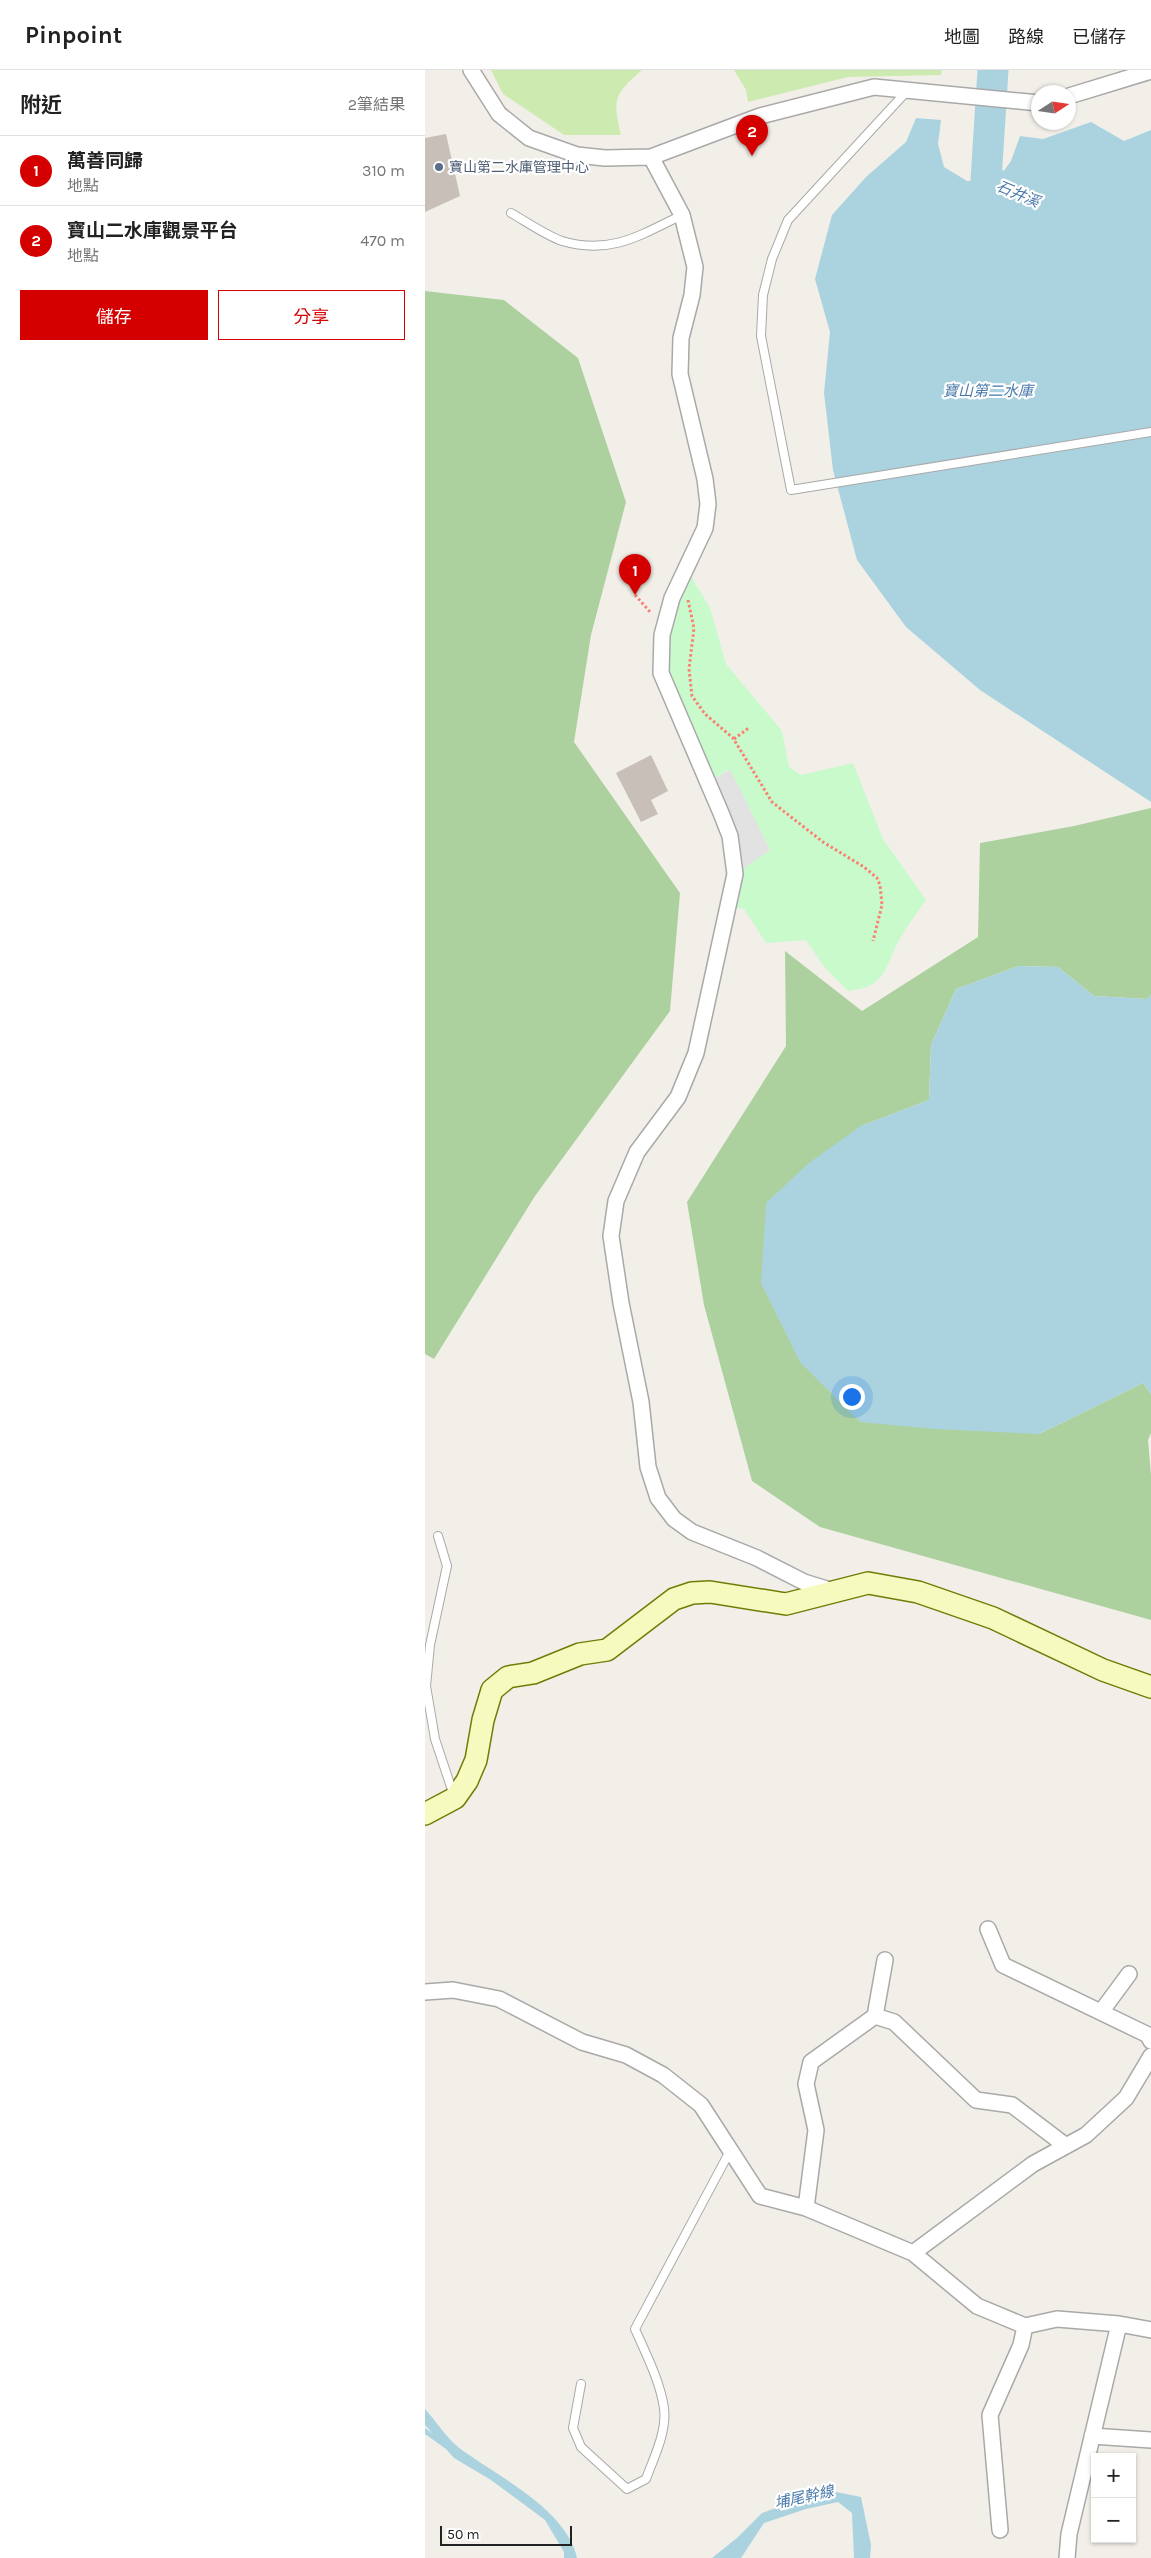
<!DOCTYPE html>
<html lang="zh-TW">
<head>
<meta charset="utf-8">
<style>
  :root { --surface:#fff; --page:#f2f2f2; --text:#222; --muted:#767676; --line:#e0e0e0; --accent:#d40000 }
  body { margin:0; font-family:Karla,"Noto Sans TC",sans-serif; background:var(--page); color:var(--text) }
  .controls { position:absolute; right:15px; bottom:15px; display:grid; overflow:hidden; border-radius:0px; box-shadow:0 1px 4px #0004 }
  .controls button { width:45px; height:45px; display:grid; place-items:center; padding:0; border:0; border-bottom:1px solid var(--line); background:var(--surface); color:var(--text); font:25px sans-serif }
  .compass { position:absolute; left:606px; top:15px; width:45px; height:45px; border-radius:50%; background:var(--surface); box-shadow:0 1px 4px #0004; rotate:78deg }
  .scale { position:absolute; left:15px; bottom:12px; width:132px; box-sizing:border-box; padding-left:5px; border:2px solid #222; border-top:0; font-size:14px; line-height:18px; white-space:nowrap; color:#222; -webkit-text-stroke:4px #fff; paint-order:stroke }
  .you { position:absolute; left:426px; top:1326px; width:18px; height:18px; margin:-12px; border:4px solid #fff; border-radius:50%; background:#1a73e8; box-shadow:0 0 0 8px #1a73e833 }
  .badge { display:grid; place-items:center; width:32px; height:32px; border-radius:50%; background:var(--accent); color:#fff; font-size:16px; font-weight:700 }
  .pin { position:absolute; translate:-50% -41px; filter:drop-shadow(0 1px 2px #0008) }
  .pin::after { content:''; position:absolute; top:26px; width:18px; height:15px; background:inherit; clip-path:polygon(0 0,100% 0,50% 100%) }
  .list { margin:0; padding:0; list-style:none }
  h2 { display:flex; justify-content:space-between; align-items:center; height:65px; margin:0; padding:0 20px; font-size:21px }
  h2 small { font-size:16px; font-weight:400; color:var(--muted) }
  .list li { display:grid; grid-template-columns:32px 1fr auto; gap:15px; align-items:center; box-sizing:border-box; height:70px; padding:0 20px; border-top:1px solid var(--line) }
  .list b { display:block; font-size:19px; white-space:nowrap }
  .list p { margin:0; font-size:16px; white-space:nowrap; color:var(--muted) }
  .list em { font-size:16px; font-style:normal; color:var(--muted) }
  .actions { display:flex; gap:10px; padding:15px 20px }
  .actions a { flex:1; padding:11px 0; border:1px solid var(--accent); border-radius:0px; text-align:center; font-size:18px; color:var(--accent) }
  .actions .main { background:var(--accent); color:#fff }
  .map { position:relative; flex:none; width:726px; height:2488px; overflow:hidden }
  header { display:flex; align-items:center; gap:30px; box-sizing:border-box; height:70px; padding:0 25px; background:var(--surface); border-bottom:1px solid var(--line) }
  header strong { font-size:24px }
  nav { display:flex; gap:28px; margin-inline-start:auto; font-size:18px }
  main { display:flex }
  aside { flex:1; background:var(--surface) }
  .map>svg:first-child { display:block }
  .grass { fill:#cdebb0 }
  .forest { fill:#add19e }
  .park { fill:#c8facc }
  .parking { fill:#e2e2e2 }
  .water { fill:#aad3df }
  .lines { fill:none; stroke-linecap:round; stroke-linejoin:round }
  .stream { stroke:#aad3df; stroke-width:5 }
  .river { stroke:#aad3df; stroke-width:31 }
  .building { fill:#c7bfb8 }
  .lane-casing { stroke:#a9a9a9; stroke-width:10 }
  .street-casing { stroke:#a9a9a9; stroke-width:18 }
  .secondary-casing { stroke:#707d05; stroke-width:24 }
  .path { stroke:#fa8072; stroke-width:3; stroke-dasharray:2.5 2.5; stroke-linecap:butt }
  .lane { stroke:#fff; stroke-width:8 }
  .street { stroke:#fff; stroke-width:15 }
  .secondary { stroke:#f7fabf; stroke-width:21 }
  .service-dot { fill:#5c6f8a; stroke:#fff; stroke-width:2 }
  .labels { text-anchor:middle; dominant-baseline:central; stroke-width:4.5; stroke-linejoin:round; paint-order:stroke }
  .service-label { font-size:14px; fill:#4e5e75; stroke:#fff; text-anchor:start }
  .water-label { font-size:15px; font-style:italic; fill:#4a7aab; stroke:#fff }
</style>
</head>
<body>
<header>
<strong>Pinpoint</strong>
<nav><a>地圖</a><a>路線</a><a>已儲存</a></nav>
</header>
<main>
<aside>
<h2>附近<small>2筆結果</small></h2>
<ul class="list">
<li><span class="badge">1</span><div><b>萬善同歸</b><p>地點</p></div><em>310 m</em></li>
<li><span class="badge">2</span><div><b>寶山二水庫觀景平台</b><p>地點</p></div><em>470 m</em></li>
</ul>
<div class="actions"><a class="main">儲存</a><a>分享</a></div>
</aside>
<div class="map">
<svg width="726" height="2488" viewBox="0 0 726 2488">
  <rect width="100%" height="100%" fill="#f2efe9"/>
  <path class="grass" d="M66 0H217C190 24 187 28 196 65H139L78 24Z
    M309 0H517L516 5 423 7 323 32 321 20Z"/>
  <path class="forest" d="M0 221 79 230 153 288 201 432 166 565 149 672 255 823 245 941 110 1126 9 1289 0 1284Z
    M726 738V925L722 929 669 926 633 897 594 896 531 919 506 975 504 1030 436 1056 614 1364 718 1313 726 1324V1363L723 1370 726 1405V1550L395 1457 327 1411 279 1235 262 1132 361 976 360 881 437 941 553 867 555 773 649 756Z"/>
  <path class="park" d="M261 498 285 538 301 594 357 661 364 697 376 705 428 693 458 769 501 830C493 841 484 853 477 865 459 895 464 917 423 921L400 898 381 870 341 873 319 839 303 836 310 804 345 780 304 699 283 713 236 603 237 565Z"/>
  <path class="parking" d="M305 699 345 780 310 804 283 713Z"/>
  <path class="water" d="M491 48 516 50 513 74 519 97 542 111 572 110 586 91 595 66 618 69 666 52 699 71 726 60V732L555 620 481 557 432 490 408 400 399 323 405 262 390 209 407 145 441 107 481 72Z
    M594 896 633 897 669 926 722 929 726 925V1324L718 1313 614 1364 510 1359 435 1352 375 1292 336 1213 341 1133 384 1093 436 1056 504 1030 506 975 531 919Z
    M0 2339C11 2351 21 2367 33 2377 71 2406 141 2438 152 2488H139V2482L120 2450 66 2410 29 2388 0 2355Z
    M409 2417 411 2422 436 2427 446 2475 445 2488H429L427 2443 413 2432 381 2439 339 2453 316 2488H287L312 2468 337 2443Z"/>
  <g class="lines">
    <path class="stream" d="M0 2361 21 2376"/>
    <path class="river" d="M568 0 561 110 601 127"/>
  </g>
  <path class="building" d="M21 64 35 126 0 142V68Z
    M226 685 243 721 226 730 233 744 216 752 191 703Z"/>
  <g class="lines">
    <g class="lane-casing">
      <path id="lane" d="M482 21 363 150 347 189 338 225 336 266 366 420 726 362
        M86 143C102 152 120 165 137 171 185 185 214 166 257 145
        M13 1466 22 1496 5 1575 1 1616 10 1669 28 1723
        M156 2314 148 2358 156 2377 202 2419 221 2409C229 2387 242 2362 239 2338 235 2311 221 2284 210 2259L305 2081"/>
    </g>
    <g class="street-casing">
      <path id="street" d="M46 0 74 44 104 68 152 85 180 88 226 87 335 46 449 17 614 33
        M644 26 726 1
        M226 87 257 145 270 197 267 225 256 268 255 304 280 409 283 434 280 458 247 528 237 565 236 603 296 743 305 766 310 804 271 983 253 1027 212 1082 191 1131 186 1166 196 1233 216 1332 223 1397 233 1428 249 1449 267 1462 332 1488 379 1512 408 1521
        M563 1859 578 1895 723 1965 726 1971
        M0 1922 28 1920 74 1929 157 1972 201 1985 238 2005 276 2035 335 2126 381 2138 488 2183 552 2236 600 2256 632 2249 694 2254 726 2260
        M676 1942 704 1904
        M450 1946 460 1890
        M381 2138 391 2060 381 2014 386 1992 450 1946 469 1952 551 2030 587 2035 641 2076
        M488 2183 608 2094 661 2065 701 2028 726 1986
        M667 2366 726 2370
        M575 2460 565 2345 596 2275 600 2256
        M642 2488 644 2464 694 2254"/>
    </g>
    <g class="secondary-casing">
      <path id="secondary" d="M0 1744 30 1728 42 1711 51 1690 58 1650 67 1620 83 1607 108 1603 155 1584 182 1580 249 1529 267 1523 285 1522 361 1534 443 1513 493 1522 568 1548 678 1600 726 1617"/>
    </g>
    <path class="path" d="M210 525 226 543
      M263 530 269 558 264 599 267 626 280 644 308 668 347 732 398 772 439 797 452 808 455 815 457 835 448 871
      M309 669 325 657"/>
    <use href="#lane" class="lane"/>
    <use href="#street" class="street"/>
    <use href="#secondary" class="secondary"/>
  </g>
  <circle class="service-dot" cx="14" cy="97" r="5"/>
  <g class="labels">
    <g class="service-label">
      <text x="24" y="97">寶山第二水庫管理中心</text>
    </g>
    <g class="water-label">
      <text transform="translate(593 124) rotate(23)">石井溪</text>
      <text x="563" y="321">寶山第二水庫</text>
      <text transform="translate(379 2427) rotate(-12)">埔尾幹線</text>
    </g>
  </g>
</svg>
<div class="controls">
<button>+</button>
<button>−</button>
</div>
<svg class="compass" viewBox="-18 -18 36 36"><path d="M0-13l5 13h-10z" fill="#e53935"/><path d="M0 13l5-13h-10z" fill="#767676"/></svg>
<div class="scale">50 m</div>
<div class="you"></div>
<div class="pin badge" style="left:210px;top:525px">1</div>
<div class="pin badge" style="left:327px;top:86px">2</div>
</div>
</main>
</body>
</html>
